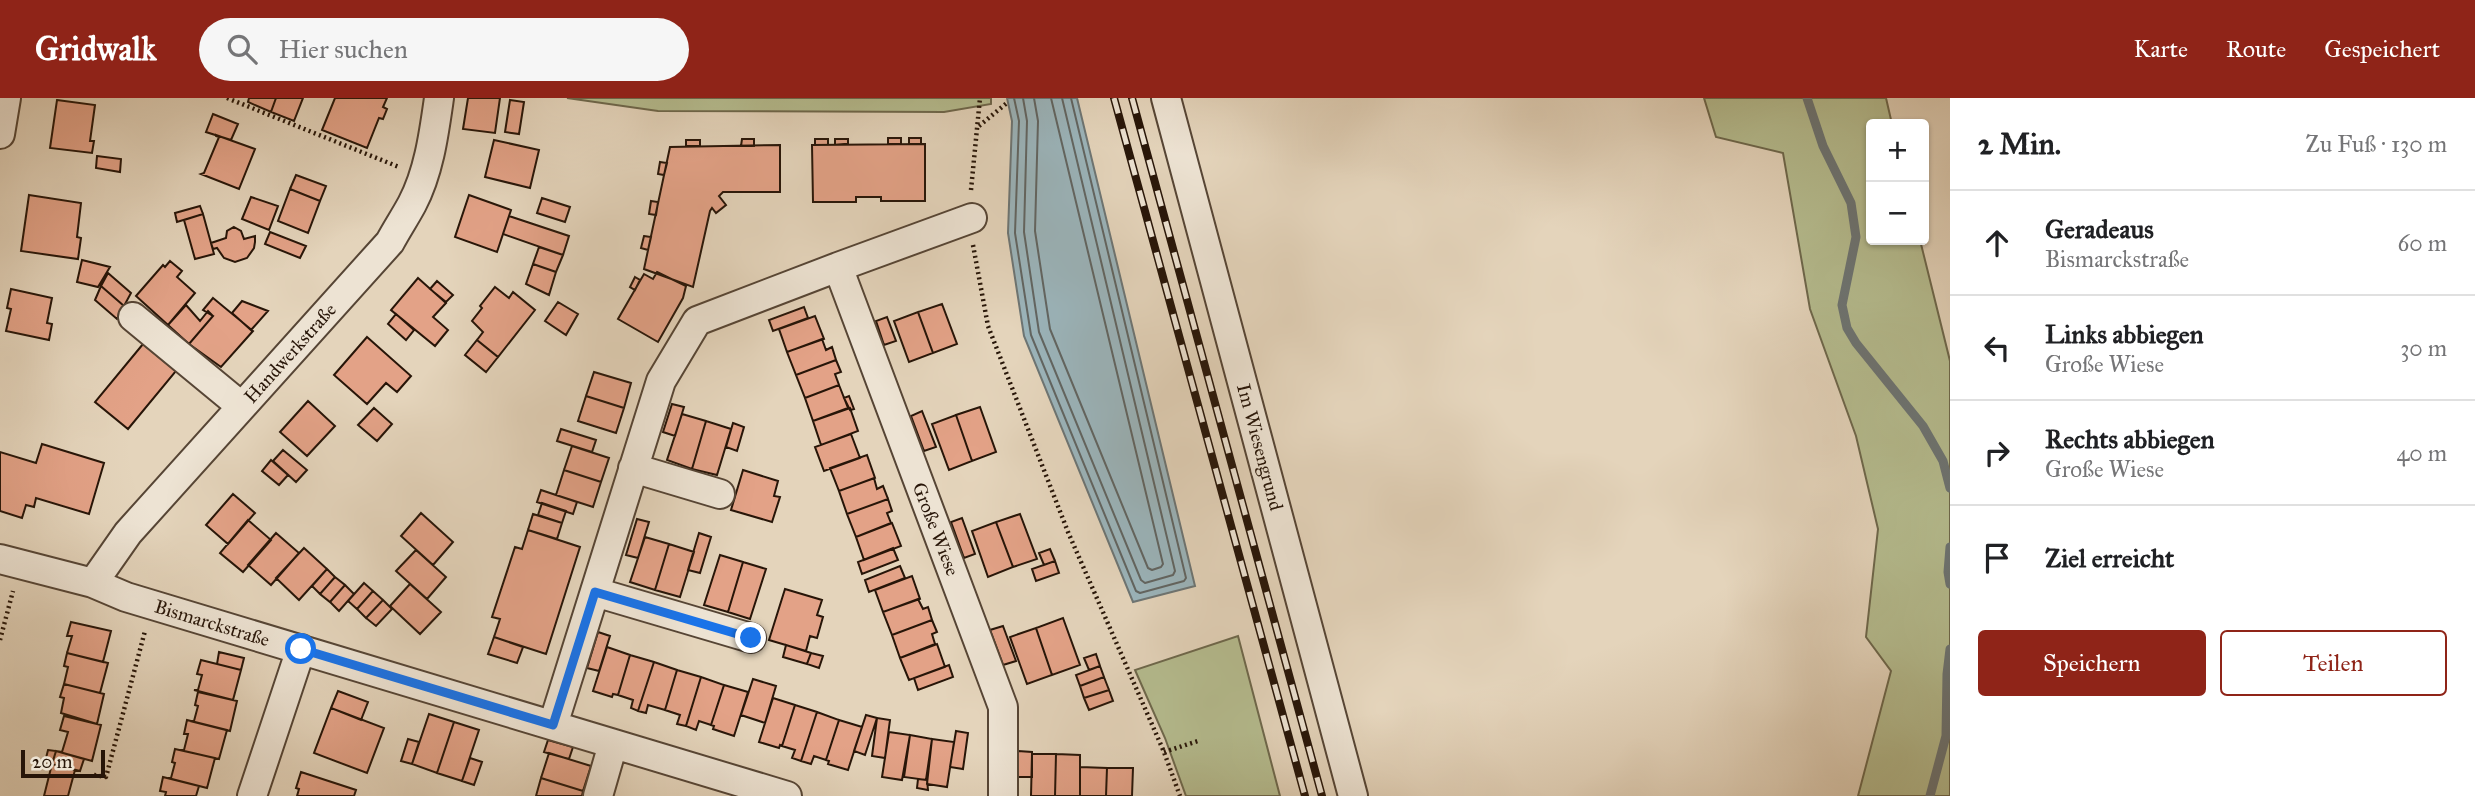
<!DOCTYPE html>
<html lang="de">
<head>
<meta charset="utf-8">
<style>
  :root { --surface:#fff; --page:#f6f6f6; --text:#202124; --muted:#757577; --line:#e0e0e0; --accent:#8f2418 }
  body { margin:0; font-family:"IM FELL Great Primer",serif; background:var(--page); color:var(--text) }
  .controls { position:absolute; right:21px; top:21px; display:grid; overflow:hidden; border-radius:7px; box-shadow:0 2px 5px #0004 }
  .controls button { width:63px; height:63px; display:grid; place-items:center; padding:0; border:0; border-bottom:2px solid var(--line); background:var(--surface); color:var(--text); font:35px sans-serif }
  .scale { position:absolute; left:21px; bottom:18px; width:84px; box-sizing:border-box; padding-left:7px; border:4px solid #271508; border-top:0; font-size:19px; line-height:24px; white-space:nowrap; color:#271508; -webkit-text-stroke:5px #ede3d3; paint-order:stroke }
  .stop { position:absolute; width:21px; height:21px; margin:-16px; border:5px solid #1a73e8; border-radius:50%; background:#fff }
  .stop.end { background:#1a73e8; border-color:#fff; box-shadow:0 2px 7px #0008 }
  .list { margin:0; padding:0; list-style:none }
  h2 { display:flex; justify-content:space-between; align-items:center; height:91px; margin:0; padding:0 28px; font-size:30px }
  h2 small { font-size:23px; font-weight:400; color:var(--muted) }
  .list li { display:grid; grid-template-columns:46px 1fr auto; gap:21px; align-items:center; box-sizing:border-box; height:105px; padding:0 28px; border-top:2px solid var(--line) }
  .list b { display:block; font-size:26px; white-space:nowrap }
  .list p { margin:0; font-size:23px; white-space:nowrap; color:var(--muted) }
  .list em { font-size:23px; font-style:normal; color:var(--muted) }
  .actions { display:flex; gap:14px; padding:21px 28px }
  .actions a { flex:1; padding:16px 0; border:2px solid var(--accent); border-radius:7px; text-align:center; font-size:24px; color:var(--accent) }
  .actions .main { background:var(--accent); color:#fff }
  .icon { flex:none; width:38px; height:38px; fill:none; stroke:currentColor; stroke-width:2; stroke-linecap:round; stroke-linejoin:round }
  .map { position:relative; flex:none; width:1950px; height:698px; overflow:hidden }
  header { display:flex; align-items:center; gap:42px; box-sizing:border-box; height:98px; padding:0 35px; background:var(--accent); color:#fff }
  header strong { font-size:33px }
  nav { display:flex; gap:38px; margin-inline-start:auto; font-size:24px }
  .search { width:490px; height:63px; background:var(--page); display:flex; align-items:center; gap:18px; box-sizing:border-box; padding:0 24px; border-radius:38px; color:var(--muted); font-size:26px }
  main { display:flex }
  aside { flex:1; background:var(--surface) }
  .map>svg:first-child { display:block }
  .green { fill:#b5bc8f; stroke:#6e684c; stroke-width:2 }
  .water { fill:#9bb5bc; stroke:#6d7574; stroke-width:2 }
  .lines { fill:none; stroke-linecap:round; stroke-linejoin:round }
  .shore { stroke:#616562; stroke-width:2 }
  .stream { stroke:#6d7574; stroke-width:9 }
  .building { fill:#e3a287; stroke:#271508; stroke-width:2 }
  .minor-casing { stroke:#564535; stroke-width:32 }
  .path { stroke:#271508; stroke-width:4.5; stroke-dasharray:2 3.5; stroke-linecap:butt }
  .minor { stroke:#ede3d3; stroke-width:28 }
  .rail-casing { stroke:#271508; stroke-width:8 }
  .rail { stroke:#ede3d3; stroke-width:5; stroke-dasharray:16; stroke-linecap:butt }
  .route { stroke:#1a73e8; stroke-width:9 }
  .labels { text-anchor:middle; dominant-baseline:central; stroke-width:7; stroke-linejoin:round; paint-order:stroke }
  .street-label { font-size:19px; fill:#271508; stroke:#ede3d3 }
</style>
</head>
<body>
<header>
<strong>Gridwalk</strong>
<div class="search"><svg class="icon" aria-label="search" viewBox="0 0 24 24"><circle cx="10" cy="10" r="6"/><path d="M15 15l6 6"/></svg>Hier suchen</div>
<nav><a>Karte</a><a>Route</a><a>Gespeichert</a></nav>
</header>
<main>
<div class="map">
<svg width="1950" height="698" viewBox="0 0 1950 698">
  <rect width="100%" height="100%" fill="#e4d4bb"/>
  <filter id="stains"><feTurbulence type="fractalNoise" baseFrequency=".00286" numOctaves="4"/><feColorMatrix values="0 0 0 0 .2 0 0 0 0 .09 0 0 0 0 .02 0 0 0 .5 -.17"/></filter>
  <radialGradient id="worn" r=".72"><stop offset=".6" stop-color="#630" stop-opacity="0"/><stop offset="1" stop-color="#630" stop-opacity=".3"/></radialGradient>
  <path class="green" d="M567 0H991V6L944 14 658 13Z
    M1704 0H1886L1892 26H1871V142H1920L1950 263V698H1858L1891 573 1866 539 1878 431 1856 338 1810 211 1783 55 1716 39Z
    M1238 538 1280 698H1186L1165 640 1135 572Z"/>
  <path class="water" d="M1007 0H1077L1195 488 1133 504 1024 238 1008 135 1012 23Z"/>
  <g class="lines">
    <path class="shore" d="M1014 0 1019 23 1015 135 1031 237 1136 493 1140 495 1184 483 1186 480 1071 0
      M1023 0 1027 23 1024 134 1039 234 1141 482 1145 485 1173 477 1175 473 1062 0
      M1034 0 1038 23 1035 133 1050 231 1148 470 1152 472 1161 469 1163 466 1051 0"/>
    <path class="stream" d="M1807 0 1823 48 1851 105 1856 139 1842 207 1847 230 1856 245 1923 328 1943 363 1950 390
      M1950 449 1948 474 1950 486
      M1930 698 1946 638 1947 576 1950 551"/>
  </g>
  <path class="building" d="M249 0H276L271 14 248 4Z
    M276 0H303L294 23 271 14Z
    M335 0H387L383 9 387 11 383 21 379 20 367 50 322 32Z
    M468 0H500L495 35 463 31Z
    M57 2 95 7 90 43H94L92 55 50 50Z
    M510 2 524 4 519 36 505 34Z
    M213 16 238 26 231 42 206 34Z
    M216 38V37L255 51 239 91 201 76 204 75 219 39Z
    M888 40H901V46H888Z
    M909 40H921V46H909Z
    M742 41H754V48H741Z
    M815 41H828V47H815Z
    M835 41H848V46L835 47Z
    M494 42 539 52 530 90 485 79Z
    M686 42H700V48H686Z
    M925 46V103H881V99H856V104H813L812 47Z
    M780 47V94H723L719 98 726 107 716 115 712 110 710 113 693 189 644 171 670 49Z
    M97 58 121 61 120 74 96 70Z
    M660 64 667 65 664 77 658 76Z
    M296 77 326 88 320 103 290 91Z
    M290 91 320 103 308 135 278 123Z
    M29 97 81 105 77 139 81 140 78 161 21 153Z
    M469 97 511 112 497 154 455 139Z
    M251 99 278 108 269 132 242 121Z
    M542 100 570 109 565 124 537 115Z
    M651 103 658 104 656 117 649 116Z
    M200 108 203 116 177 124 175 115Z
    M203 116 214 156 195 161 184 122Z
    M509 118 569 138 563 157 503 136Z
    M234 129 241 133 244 141 255 138V144L254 150 247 160 235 164 224 160 217 150 213 151 211 145 226 140 227 133Z
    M270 134 306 148 300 160 265 146Z
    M644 138 651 139 648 152 641 150Z
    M539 149 563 157 556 174 533 166Z
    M82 162 110 169 98 189 77 184Z
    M170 163 182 173 177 179 195 195 168 227 136 198 163 167 165 169Z
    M533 166 556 174 549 197 526 186Z
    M657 174 686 188 683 200 658 244 618 221 644 176 653 181Z
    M108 175 131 195 124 208 101 188Z
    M635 179 640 182 635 192 630 189Z
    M418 180 446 205 433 219 448 232 435 248 391 212Z
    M437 183 453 197 446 204 430 191Z
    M101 188 124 208 117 221 95 202Z
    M495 189 509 200 513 194 535 212 498 259 477 242 483 234 472 223 482 210 480 208Z
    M11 191 52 200 47 225 52 226 49 242 6 233 11 211 7 210Z
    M213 200 253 233 221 269 189 246 213 218 203 212Z
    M242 203 268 213 251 232 232 215Z
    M558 204 578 216 566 237 545 223Z
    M942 206 957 246 933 255 918 214Z
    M186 207 200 223 208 213 213 218 189 246 168 227Z
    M804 209 808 220 773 233 769 222Z
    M918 214 933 255 909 264 894 223Z
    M396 216 414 232 406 242 388 226Z
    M815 218 824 241 787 254 779 231Z
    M887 219 896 243 884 247 876 223Z
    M367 239 411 278 397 294 386 285 367 306 334 277Z
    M822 241 826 252 832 249 836 262 796 277 787 254Z
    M477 242 498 259 486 274 465 257Z
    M143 246 176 273 128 331 95 304Z
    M836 262 841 274 835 276 839 287 805 300 796 277Z
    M594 274 631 285 624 310 586 298Z
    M839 287 848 310 813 323 805 300Z
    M586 298 624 310 616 335 578 323Z
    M849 298 854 311 850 312 844 300Z
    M308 303 335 328 307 358 280 334Z
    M672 306 684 309 675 338 663 334Z
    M980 309 996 354 972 363 956 317Z
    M374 310 392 326 377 343 358 327Z
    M850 310 858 333 821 347 813 323Z
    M922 313 936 349 924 353 911 318Z
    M682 316 706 323 692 371 667 362Z
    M956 317 972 363 949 372 932 326Z
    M706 323 731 331 717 377 692 371Z
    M733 325 744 329 737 353 726 349Z
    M561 331 596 342 592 354 557 343Z
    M851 336 860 360 824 373 815 349Z
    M42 346 104 365 89 416 36 400 34 409 26 407 22 420 0 413V354L36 365Z
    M572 348 609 360 601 384 564 372Z
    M283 352 307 372 296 384 273 363Z
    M867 357 875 380 839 393 830 370Z
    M271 362 288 377 279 387 262 373Z
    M564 372 601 384 593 409 556 397Z
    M743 372 778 383 774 398 780 399 772 424 731 412Z
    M874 380 877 391 883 388 888 401 847 416 839 393Z
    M541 392 577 404 573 416 537 404Z
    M233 396 255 415 228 446 206 427Z
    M888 401 892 413 887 415 891 425 856 439 847 416Z
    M542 405 566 413 562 425 538 417Z
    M421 415 453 444 433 467 401 438Z
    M533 416 562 425 557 441 528 432Z
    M1020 416 1037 461 1013 469 996 424Z
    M962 420 975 456 964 460 951 424Z
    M637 421 649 424 638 460 626 457Z
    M248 422 271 442 243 474 220 455Z
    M996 424 1013 469 988 479 972 433Z
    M892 425 901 448 864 462 856 439Z
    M528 432 580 449 546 556 494 539 500 521 492 519 515 449 522 451Z
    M276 435 299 455 271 487 248 467Z
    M699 435 711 439 700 475 688 472Z
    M645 439 669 446 655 492 630 484Z
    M669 446 694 454 680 499 655 492Z
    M304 450 327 471 299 502 276 480Z
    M893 450 898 462 862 476 858 464Z
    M1050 451 1055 463 1044 467 1039 455Z
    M416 452 446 479 427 501 396 473Z
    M720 457 743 464 728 514 704 507Z
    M1055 463 1059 475 1036 483 1032 471Z
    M743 464 766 471 750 521 728 514Z
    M900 468 905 480 869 494 865 482Z
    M327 471 335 479 320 496 312 488Z
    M912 478 920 501 883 514 875 492Z
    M335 479 345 487 330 504 320 496Z
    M364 485 373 493 357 511 348 503Z
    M410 486 441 514 420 536 390 508Z
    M345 487 354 496 339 513 330 504Z
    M785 491 822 502 817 517 823 519 817 540 810 538 806 553 769 542Z
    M373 493 383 502 366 520 357 511Z
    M918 501 923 511 928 509 932 522 892 537 883 514Z
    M383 502 392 511 376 528 366 520Z
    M1063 520 1080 567 1052 577 1036 530Z
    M932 522 937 534 932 536 935 546 900 560 892 537Z
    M71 524 111 533 103 564 67 555 72 538H67Z
    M1003 528 1016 563 1003 567 990 532Z
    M1036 530 1052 577 1027 586 1010 539Z
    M598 534 610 538 599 573 587 570Z
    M494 539 523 549 517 565 488 556Z
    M937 546 945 569 909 582 900 560Z
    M786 547 811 555 807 566 783 559Z
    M607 549 630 557 618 597 613 596 612 599 593 593Z
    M219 554 244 560 241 572 217 566Z
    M67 555 108 565 100 595 64 586 68 569 64 568Z
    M811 555 823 558 819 570 807 566Z
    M1096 556 1100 568 1089 572 1084 560Z
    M630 557 654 564 638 613 631 610 633 602 618 597Z
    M201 562 241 572 233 602 194 592H198L202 577 197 576Z
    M654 564 677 572 665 612 648 607 646 615 638 613Z
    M949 567 953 579 918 592 914 580Z
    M1100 568 1104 579 1080 588 1076 577Z
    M677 572 701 579 686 628 677 626 680 617 665 612Z
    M701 579 724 587 711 627 699 623 696 632 686 628Z
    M1104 579 1109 592 1084 600 1080 588Z
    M753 581 776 588 765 625 741 617Z
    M64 586 104 596 97 626 61 615 64 600 60 599Z
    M724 587 748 594 734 638 713 631 714 628 711 627Z
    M1109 592 1113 603 1089 612 1084 600Z
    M338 593 368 604 361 622 331 610Z
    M198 594 237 603 230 633 190 623H194L198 608 195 607Z
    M773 600 795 607 782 648 780 647 779 650 759 644Z
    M795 607 817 614 801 663 792 660 795 652 782 648Z
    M331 610 384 630 367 675 314 655Z
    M817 614 839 622 826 662 814 658 811 666 801 663Z
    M429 616 454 624 437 675 412 666Z
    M866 617 877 620 865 657 854 653Z
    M64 618 101 627 92 663 56 653 62 654 68 634 60 632Z
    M877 620 890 622 885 660 872 658Z
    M187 622 227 632 219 661 180 652H184L188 636H184Z
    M839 622 862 629 848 672 828 666 829 663 826 662Z
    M454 624 479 632 462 683 437 675Z
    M956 633 968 635 963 671 950 669Z
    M889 634 910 637 902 682 882 679Z
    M910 637 932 641 926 682 904 679Z
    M408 641 419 644 412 666 401 663Z
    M932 641 954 644 947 689 927 686Z
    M548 642 573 649 569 661 544 654Z
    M175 651 215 660 207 690 168 680H171L175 665 172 664Z
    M48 652 56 653 52 666 45 664Z
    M56 653 84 661 80 673 52 666Z
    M1018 653 1032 654V679H1018Z
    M549 655 591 668 583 693 541 680Z
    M1032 656H1056L1055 698H1031Z
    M1056 656 1080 657V698H1055Z
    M470 660 482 664 474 687 462 683Z
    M52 666 75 672 68 698H44Z
    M1080 669 1107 670 1106 698H1080Z
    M1107 670H1133L1132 698H1106Z
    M301 674 356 692 354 698H297L299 691 296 690Z
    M163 679 199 688 196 698H165L166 694 160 693Z
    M541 680 583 693 582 698H536Z
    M918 681 927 682 928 692 917 690Z"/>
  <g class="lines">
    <g class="minor-casing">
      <path id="minor" d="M1166 0 1353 698
        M0 36 6 0
        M838 169 972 120
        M133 219 241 308
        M633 370 720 396
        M0 461 93 485 126 499 787 698
        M93 485 128 435 390 144C397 131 405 119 412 106 429 74 434 35 439 0
        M595 494 751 540
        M553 627 661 283 697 223 838 169 1003 609V698
        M252 698 301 551
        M598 698 613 646"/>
    </g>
    <path class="path" d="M227 0 399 69
      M979 28 1008 4
      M971 92 980 0
      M973 147 988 228 1068 434 1164 654 1180 698
      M0 542 13 493
      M1164 654 1198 643
      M94 677 106 679 145 533"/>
    <use href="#minor" class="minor"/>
    <g class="rail-casing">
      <path id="rail" d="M1114 0 1305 698
        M1132 0 1322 698"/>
    </g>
    <use href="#rail" class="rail"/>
  </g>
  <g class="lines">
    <path class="route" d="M301 551 553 627 595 494 751 540"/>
  </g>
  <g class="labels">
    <g class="street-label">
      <text transform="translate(290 255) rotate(-48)">Handwerkstraße</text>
      <text transform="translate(1260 349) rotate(75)">Im Wiesengrund</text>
      <text transform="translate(936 431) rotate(69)">Große Wiese</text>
      <text transform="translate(212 525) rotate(17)">Bismarckstraße</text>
    </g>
  </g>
  <rect width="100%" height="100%" filter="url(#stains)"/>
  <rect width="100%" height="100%" fill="url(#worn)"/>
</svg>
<div class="controls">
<button>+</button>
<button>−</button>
</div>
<div class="scale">20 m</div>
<div class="stop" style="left:301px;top:551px"></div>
<div class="stop end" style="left:751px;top:540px"></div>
</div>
<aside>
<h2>2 Min.<small>Zu Fuß · 130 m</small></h2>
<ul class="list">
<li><svg class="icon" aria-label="ahead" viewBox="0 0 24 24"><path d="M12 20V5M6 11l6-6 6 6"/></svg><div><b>Geradeaus</b><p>Bismarckstraße</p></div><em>60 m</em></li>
<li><svg class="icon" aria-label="left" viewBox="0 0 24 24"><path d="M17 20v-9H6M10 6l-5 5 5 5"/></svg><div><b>Links abbiegen</b><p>Große Wiese</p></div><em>30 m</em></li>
<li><svg class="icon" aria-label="right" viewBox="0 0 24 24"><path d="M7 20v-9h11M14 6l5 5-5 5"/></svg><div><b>Rechts abbiegen</b><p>Große Wiese</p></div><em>40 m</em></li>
<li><svg class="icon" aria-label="arrive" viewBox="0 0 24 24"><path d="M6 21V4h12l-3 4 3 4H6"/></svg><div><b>Ziel erreicht</b></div></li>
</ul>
<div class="actions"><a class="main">Speichern</a><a>Teilen</a></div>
</aside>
</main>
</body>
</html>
